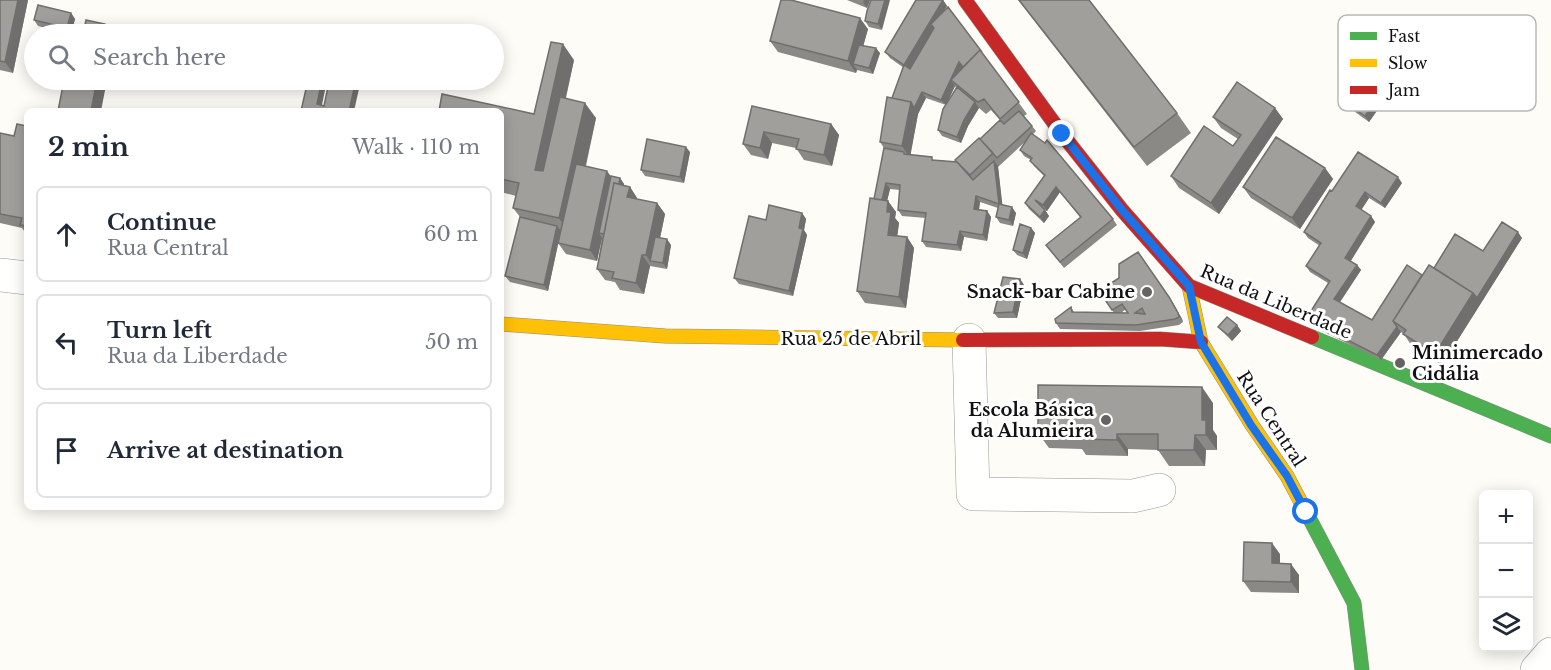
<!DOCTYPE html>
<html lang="en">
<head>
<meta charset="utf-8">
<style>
  :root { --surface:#fff; --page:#f6f6f7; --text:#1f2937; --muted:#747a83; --line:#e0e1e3 }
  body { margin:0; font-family:"Libre Baskerville",serif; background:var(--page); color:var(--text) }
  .controls { position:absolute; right:18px; bottom:18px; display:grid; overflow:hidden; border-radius:9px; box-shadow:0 3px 15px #0003 }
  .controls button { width:54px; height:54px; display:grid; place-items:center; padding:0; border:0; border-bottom:2px solid var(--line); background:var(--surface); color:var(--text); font:30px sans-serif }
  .stop { position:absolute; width:18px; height:18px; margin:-14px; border:4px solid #1a73e8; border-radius:50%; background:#fff }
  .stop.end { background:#1a73e8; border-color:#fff; box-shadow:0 2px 6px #0008 }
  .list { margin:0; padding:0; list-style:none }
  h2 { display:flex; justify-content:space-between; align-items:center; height:78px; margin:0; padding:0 24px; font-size:26px }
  h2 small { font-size:20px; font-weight:400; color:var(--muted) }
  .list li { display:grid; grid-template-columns:39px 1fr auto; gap:18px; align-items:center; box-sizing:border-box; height:96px; margin:0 12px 12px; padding:0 12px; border:2px solid var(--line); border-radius:9px }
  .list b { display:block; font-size:22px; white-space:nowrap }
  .list p { margin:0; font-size:20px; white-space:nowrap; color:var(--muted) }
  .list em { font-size:20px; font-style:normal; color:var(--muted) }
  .icon { flex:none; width:33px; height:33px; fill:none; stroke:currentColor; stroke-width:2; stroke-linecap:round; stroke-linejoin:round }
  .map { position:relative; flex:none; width:1551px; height:670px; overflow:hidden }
  .search { position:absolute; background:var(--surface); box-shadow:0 3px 15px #0003; left:24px; top:24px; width:480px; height:66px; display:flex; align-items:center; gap:15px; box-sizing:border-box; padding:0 21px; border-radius:33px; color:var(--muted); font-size:22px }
  .panel { position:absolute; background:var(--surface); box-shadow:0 3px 15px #0003; left:24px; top:108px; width:480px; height:402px; border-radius:9px }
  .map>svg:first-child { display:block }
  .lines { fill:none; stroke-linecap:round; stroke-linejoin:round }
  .street-casing { stroke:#979795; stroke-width:34 }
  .fast-casing { stroke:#8e8d8b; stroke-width:15 }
  .slow-casing { stroke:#8e8d8b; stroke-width:15 }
  .jam-casing { stroke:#8e8d8b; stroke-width:15 }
  .street { stroke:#fffffe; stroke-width:33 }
  .fast { stroke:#4caf50; stroke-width:14 }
  .slow { stroke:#ffc107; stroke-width:14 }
  .jam { stroke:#c62828; stroke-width:14 }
  .wall { fill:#8a8986; fill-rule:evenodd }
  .shaded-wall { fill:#716f6d }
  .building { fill:#a19f9c; stroke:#716f6d; stroke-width:1.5; fill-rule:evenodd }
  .route { stroke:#1a73e8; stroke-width:8 }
  .poi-dot { fill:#646362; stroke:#fff; stroke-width:2 }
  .labels { text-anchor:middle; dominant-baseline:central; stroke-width:6; stroke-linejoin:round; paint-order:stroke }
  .poi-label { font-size:18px; font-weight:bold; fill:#111; stroke:#fff; text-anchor:end }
  .street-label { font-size:18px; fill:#111; stroke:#fff }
  .key { fill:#fff; stroke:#b8b8b8; stroke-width:1.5 }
  .key-label { font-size:16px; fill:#111 }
</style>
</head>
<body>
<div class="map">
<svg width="1551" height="670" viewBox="0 0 1551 670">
  <rect width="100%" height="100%" fill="#fdfcf7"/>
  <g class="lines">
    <g class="street-casing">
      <path id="street" d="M0 275 27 278
        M969 340 973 494 1133 496 1159 490
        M1537 670 1551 654"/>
    </g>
    <g class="fast-casing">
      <path id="fast" d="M1312 337 1551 436
        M1305 510 1354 603 1362 670"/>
    </g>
    <g class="slow-casing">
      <path id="slow" d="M1189 286 1201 342 1252 425 1287 476 1305 510
        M501 324 665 336 963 340"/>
    </g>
    <g class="jam-casing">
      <path id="jam" d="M965 0 1062 134 1122 210 1189 286 1312 337
        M963 340 1160 339 1201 342"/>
    </g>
    <use href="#street" class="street"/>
    <use href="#fast" class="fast"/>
    <use href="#slow" class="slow"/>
    <use href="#jam" class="jam"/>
  </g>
  <path class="wall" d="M0 0H28L13 73 0 70Z
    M847 0H870L867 8Z
    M871 0 882 30 869 27 865 21Z
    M915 0H943L947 6 944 10 986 58 1027 114 1024 116 1036 131 1033 134 1113 219 1117 225 1064 268 1046 245 1080 217 1060 192 1047 211 1044 209 1049 216 1044 223 1029 209 1025 203 1044 176 1034 166 1031 160 1024 156 1020 150 1027 140 998 167 1002 205 1016 213 1013 226 1000 223 996 217 998 208 980 202 979 210 987 211 991 217 987 241 964 237 961 251 926 247 922 241 926 218 902 216 898 210 900 190 890 189 887 200 896 212 895 218 899 223 897 236 907 237 914 248 906 308 865 303 857 291 884 148 880 142 892 98 904 68 890 58 885 52 916 1ZM955 86 956 88 938 130 942 136 961 143 968 126 979 108 986 114 991 110 1000 120 980 139 957 162 935 160 910 155 918 114 926 98 946 105Z
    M1018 0H1089L1177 113 1191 133 1147 166Z
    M71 13 75 19 71 34 38 26 34 20Z
    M868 29 863 46 880 53 873 74 857 70 856 73 778 52 770 41Z
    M574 60 566 98 596 118 586 166 611 176 620 178 624 184V185L630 187 637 198V199L657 203 665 214 660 238 671 245 667 269 650 266 644 294 620 290 615 282 605 280 597 269 602 238 597 261 566 254 558 243 548 291 510 282 505 276 520 217 513 208 516 196 501 192V111L534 114Z
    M1355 66 1398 69 1402 75 1369 122 1344 104 1340 99 1359 72Z
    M752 106 831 124 839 135 832 166 804 160 796 148 772 143 768 159 751 155 743 144Z
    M1275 108 1283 119 1219 214 1179 188 1171 176 1233 146 1238 139 1221 128 1213 117Z
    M27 126V235L22 228 0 223V133L14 136Z
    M690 152 684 183 645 176 641 170Z
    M1325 168 1333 179 1300 229 1251 198 1243 187Z
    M1402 183 1385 208 1369 198 1361 210 1371 216 1375 222 1350 261 1357 265 1361 270 1340 302 1372 320 1422 275 1434 268 1522 238 1442 365 1411 345 1404 334 1401 332 1381 360 1310 325 1306 319 1328 283 1310 272 1306 266 1320 246 1308 238 1304 232 1332 191Z
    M802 213 806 219 804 230 807 235 793 296 739 284 734 278 766 220Z
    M1031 228 1035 233 1027 259 1017 255 1013 250Z
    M1020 279 1024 285 1017 318H998L994 313Z
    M1099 291 1173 303 1182 319 1183 322 1179 325 1140 331 1060 329 1056 323 1071 307 1074 312 1114 313ZM1126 309 1128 313H1121Z
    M1237 325 1241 331 1232 341 1218 327Z
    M1213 403V430L1217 436V450H1206L1205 466H1169L1158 450 1128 449V456L1086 455 1082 449 1049 448 1038 433Z
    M1280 554V564L1299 575V593L1251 592 1243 581Z"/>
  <path class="shaded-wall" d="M18 0H28L13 73 5 62Z
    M864 0H870L867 8 863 2Z
    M885 0H890L882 30 878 24Z
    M943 0 947 6 909 71 904 65Z
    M71 13 75 19 71 34 67 28Z
    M860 18 868 29 858 65 853 64 857 70 856 73 848 61Z
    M105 24 109 30 108 34H103Z
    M563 44 574 60 546 185 535 170Z
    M876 48 880 53 873 74 869 68Z
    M959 62 964 67 951 80Z
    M1398 69 1402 75 1369 122 1365 116Z
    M97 80H107L101 111H91Z
    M322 80H327L321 110 317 104Z
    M356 80H361L354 111H349Z
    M951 80 955 86 946 105 941 100Z
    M922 92 926 98 918 114 910 158 902 146 911 102Z
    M975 102 979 108 968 126 961 143 957 137 964 120Z
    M585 103 596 118 570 234 559 218Z
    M1275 108 1283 119 1219 214 1211 203Z
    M831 124 839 135 832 166 824 155Z
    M764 132 772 143 768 159 760 148Z
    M686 147 690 152 684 183 680 177Z
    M994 161 998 166 1003 210 999 204Z
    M1325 168 1333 179 1300 229 1292 218Z
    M607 171 615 182 599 233 602 238 597 261 590 250Z
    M1398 177 1402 183 1385 208 1381 203Z
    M620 178 624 184 612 241 608 235Z
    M886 183 890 189 885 210 881 204Z
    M630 187 637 198 635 208 627 197Z
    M1056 187 1060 192 1047 211 1043 205Z
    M1365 192 1369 198 1360 212 1356 206Z
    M976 196 980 202 978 215 974 209Z
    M888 201 896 212 895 218 899 223 896 246 888 235 887 212Z
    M657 203 665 214 655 262 650 261 646 255Z
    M1012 207 1016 213 1013 226 1009 220Z
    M1045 210 1049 216 1044 223 1040 217Z
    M987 211 991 217 987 241 983 235Z
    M802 213 806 219 804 230 807 235 793 296 789 291 799 228Z
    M1371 216 1375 222 1349 264 1345 258Z
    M557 226 561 231 548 291 544 285Z
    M1031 228 1035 233 1027 259 1023 253Z
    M960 231 964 237 961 251 957 245Z
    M1518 232 1522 238 1442 365 1435 354 1473 293Z
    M907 237 914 248 906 308 899 297Z
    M667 239 671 245 667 269 663 263Z
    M1138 252 1173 303 1182 319 1183 322Z
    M642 255 650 266 644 294 636 283Z
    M1357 265 1361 270 1338 305 1334 299Z
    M1020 279 1024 285 1017 318 1013 312Z
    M1237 325 1241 331 1232 341 1228 335Z
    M1397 327 1401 332 1381 360 1377 355Z
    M1202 387 1213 403V430L1217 436V450L1206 435 1202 420Z
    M1117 434 1128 449V456L1117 440Z
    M1195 435 1206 450 1205 466 1194 450Z
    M1272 543 1280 554V574L1272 563Z
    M1291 564 1299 575V593L1291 582Z"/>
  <path class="building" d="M0 0H18L5 62 0 61Z
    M781 0H791L860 18 848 61 770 41Z
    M871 0H885L878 24 865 21 867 11Z
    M916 0H943L904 65 885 52Z
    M1019 0H1089L1177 113 1134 147Z
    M38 5 71 13 67 28 34 20Z
    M948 7 982 52 980 50 963 67 959 62 941 100 922 92 914 108 911 102 892 98 904 65 910 69 934 28 931 24Z
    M86 20 105 24 103 34H83Z
    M551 42 563 44 535 170 543 171 560 97 585 103 559 218 513 208 519 183 501 179V111H439L442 94 534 114Z
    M859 45 876 48 869 68 853 64Z
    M1368 48 1398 69 1365 116 1340 99 1360 70 1355 66Z
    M980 50 1019 102 1000 119 984 99 978 102 951 80Z
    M64 80H97L91 111H58Z
    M308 80H322L317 104 324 106 329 82 336 84 337 80H356L349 111H301Z
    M1237 82 1275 108 1211 203 1171 176 1204 126 1233 146 1241 135 1213 117Z
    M957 87 975 102 964 120 957 137 938 130 943 109Z
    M887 97 911 102 902 146 880 142Z
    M752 106 831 124 824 155 796 149 799 139 764 132 760 148 743 144Z
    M1019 111 1032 126 997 158 980 139 1000 120 1004 124Z
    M17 124 27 126V226L20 225 22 218 0 214V133L14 136Z
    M1031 133 1045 143 1047 140 1113 219 1060 262 1046 245 1081 217 1056 187 1043 205 1035 200 1045 210 1040 217 1025 203 1045 175 1030 161 1032 158 1020 150Z
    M1276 137 1325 168 1292 218 1243 187Z
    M979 138 993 153 970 175 955 160Z
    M647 139 686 147 680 177 641 170Z
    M884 148 904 152V154L932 157V160L957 162 973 180 994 161 999 204 976 196 974 209 987 211 983 235 960 231 957 245 922 241 926 213 898 210 900 185 886 183 882 200 874 199Z
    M1358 152 1398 177 1381 203 1365 192 1356 206 1371 216 1345 258 1357 265 1334 299 1372 320 1407 265 1422 275 1393 321 1397 327 1377 355 1306 319 1330 281 1306 266 1321 243 1304 232 1330 190 1332 191Z
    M576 164 607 171 590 250 558 243Z
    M611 176 620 178 619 184 614 183 604 234 599 233Z
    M614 183 630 187 627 197 657 203 646 255H642L636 283 612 278 614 272 597 269Z
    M870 198 888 201 887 212H891L888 235 907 237 899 297 857 291Z
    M999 204 1012 207 1009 220 996 217Z
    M769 205 802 213 799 228 803 229 789 291 734 278 749 216 766 220Z
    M520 217 557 226 544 285 505 276Z
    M1502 222 1518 232 1477 298 1473 293 1434 268 1455 234 1483 251Z
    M1020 224 1031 228 1023 253 1013 250Z
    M655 237 667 239 663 263 650 261Z
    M1138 252 1169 297 1178 313 1179 317 1175 319 1136 325 1056 323 1055 319 1071 307 1072 312 1128 313 1122 304 1112 310 1099 291 1119 278V264ZM1142 308 1145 314 1135 313Z
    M1429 265 1473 293 1435 354 1403 334 1406 330 1393 321Z
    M1003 277 1020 279 1013 312 994 313Z
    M1227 317 1237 325 1228 335 1218 327Z
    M1038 385 1202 387V420H1206V435H1195L1194 450H1158V434H1117V440L1075 439V433H1038Z
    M1244 542 1272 543V563L1291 564V582L1243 581Z"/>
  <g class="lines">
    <path class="route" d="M1062 134 1122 210 1189 286 1201 342 1251 425 1287 476 1306 512"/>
  </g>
  <g class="poi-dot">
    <circle cx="1147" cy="292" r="6"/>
    <circle cx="1400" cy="363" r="6"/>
    <circle cx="1106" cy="420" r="6"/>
  </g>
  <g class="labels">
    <g class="poi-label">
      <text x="1135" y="292">Snack-bar Cabine</text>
      <text x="1412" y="353" text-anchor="start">Minimercado<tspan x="1412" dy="21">Cidália</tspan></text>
      <text x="1094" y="410">Escola Básica<tspan x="1094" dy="21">da Alumieira</tspan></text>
    </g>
    <g class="street-label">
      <text transform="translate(1276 302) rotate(23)">Rua da Liberdade</text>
      <text x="851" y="339">Rua 25 de Abril</text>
      <text transform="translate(1271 419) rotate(57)">Rua Central</text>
    </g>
  </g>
  <rect x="1338" y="15" width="198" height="96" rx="9" class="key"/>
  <rect x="1350" y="32" width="27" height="8" fill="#4caf50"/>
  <rect x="1350" y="59" width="27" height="8" fill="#ffc107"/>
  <rect x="1350" y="86" width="27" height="8" fill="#c62828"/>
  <g class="key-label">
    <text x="1388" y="42">Fast</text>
    <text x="1388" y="69">Slow</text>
    <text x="1388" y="96">Jam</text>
  </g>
</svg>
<div class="controls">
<button>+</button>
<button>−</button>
<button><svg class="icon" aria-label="layers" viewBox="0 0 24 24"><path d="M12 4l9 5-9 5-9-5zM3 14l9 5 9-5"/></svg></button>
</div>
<div class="stop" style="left:1306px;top:512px"></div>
<div class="stop end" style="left:1062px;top:134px"></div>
<div class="search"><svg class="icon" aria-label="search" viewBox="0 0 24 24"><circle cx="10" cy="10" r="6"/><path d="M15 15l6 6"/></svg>Search here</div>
<section class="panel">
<h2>2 min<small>Walk · 110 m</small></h2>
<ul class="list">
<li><svg class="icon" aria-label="ahead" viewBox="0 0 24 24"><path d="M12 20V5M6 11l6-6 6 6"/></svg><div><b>Continue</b><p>Rua Central</p></div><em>60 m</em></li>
<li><svg class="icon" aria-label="left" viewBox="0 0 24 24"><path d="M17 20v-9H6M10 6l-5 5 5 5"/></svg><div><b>Turn left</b><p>Rua da Liberdade</p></div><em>50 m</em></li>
<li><svg class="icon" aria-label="arrive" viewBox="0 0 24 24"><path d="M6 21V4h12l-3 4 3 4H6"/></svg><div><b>Arrive at destination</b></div></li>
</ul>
</section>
</div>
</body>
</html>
